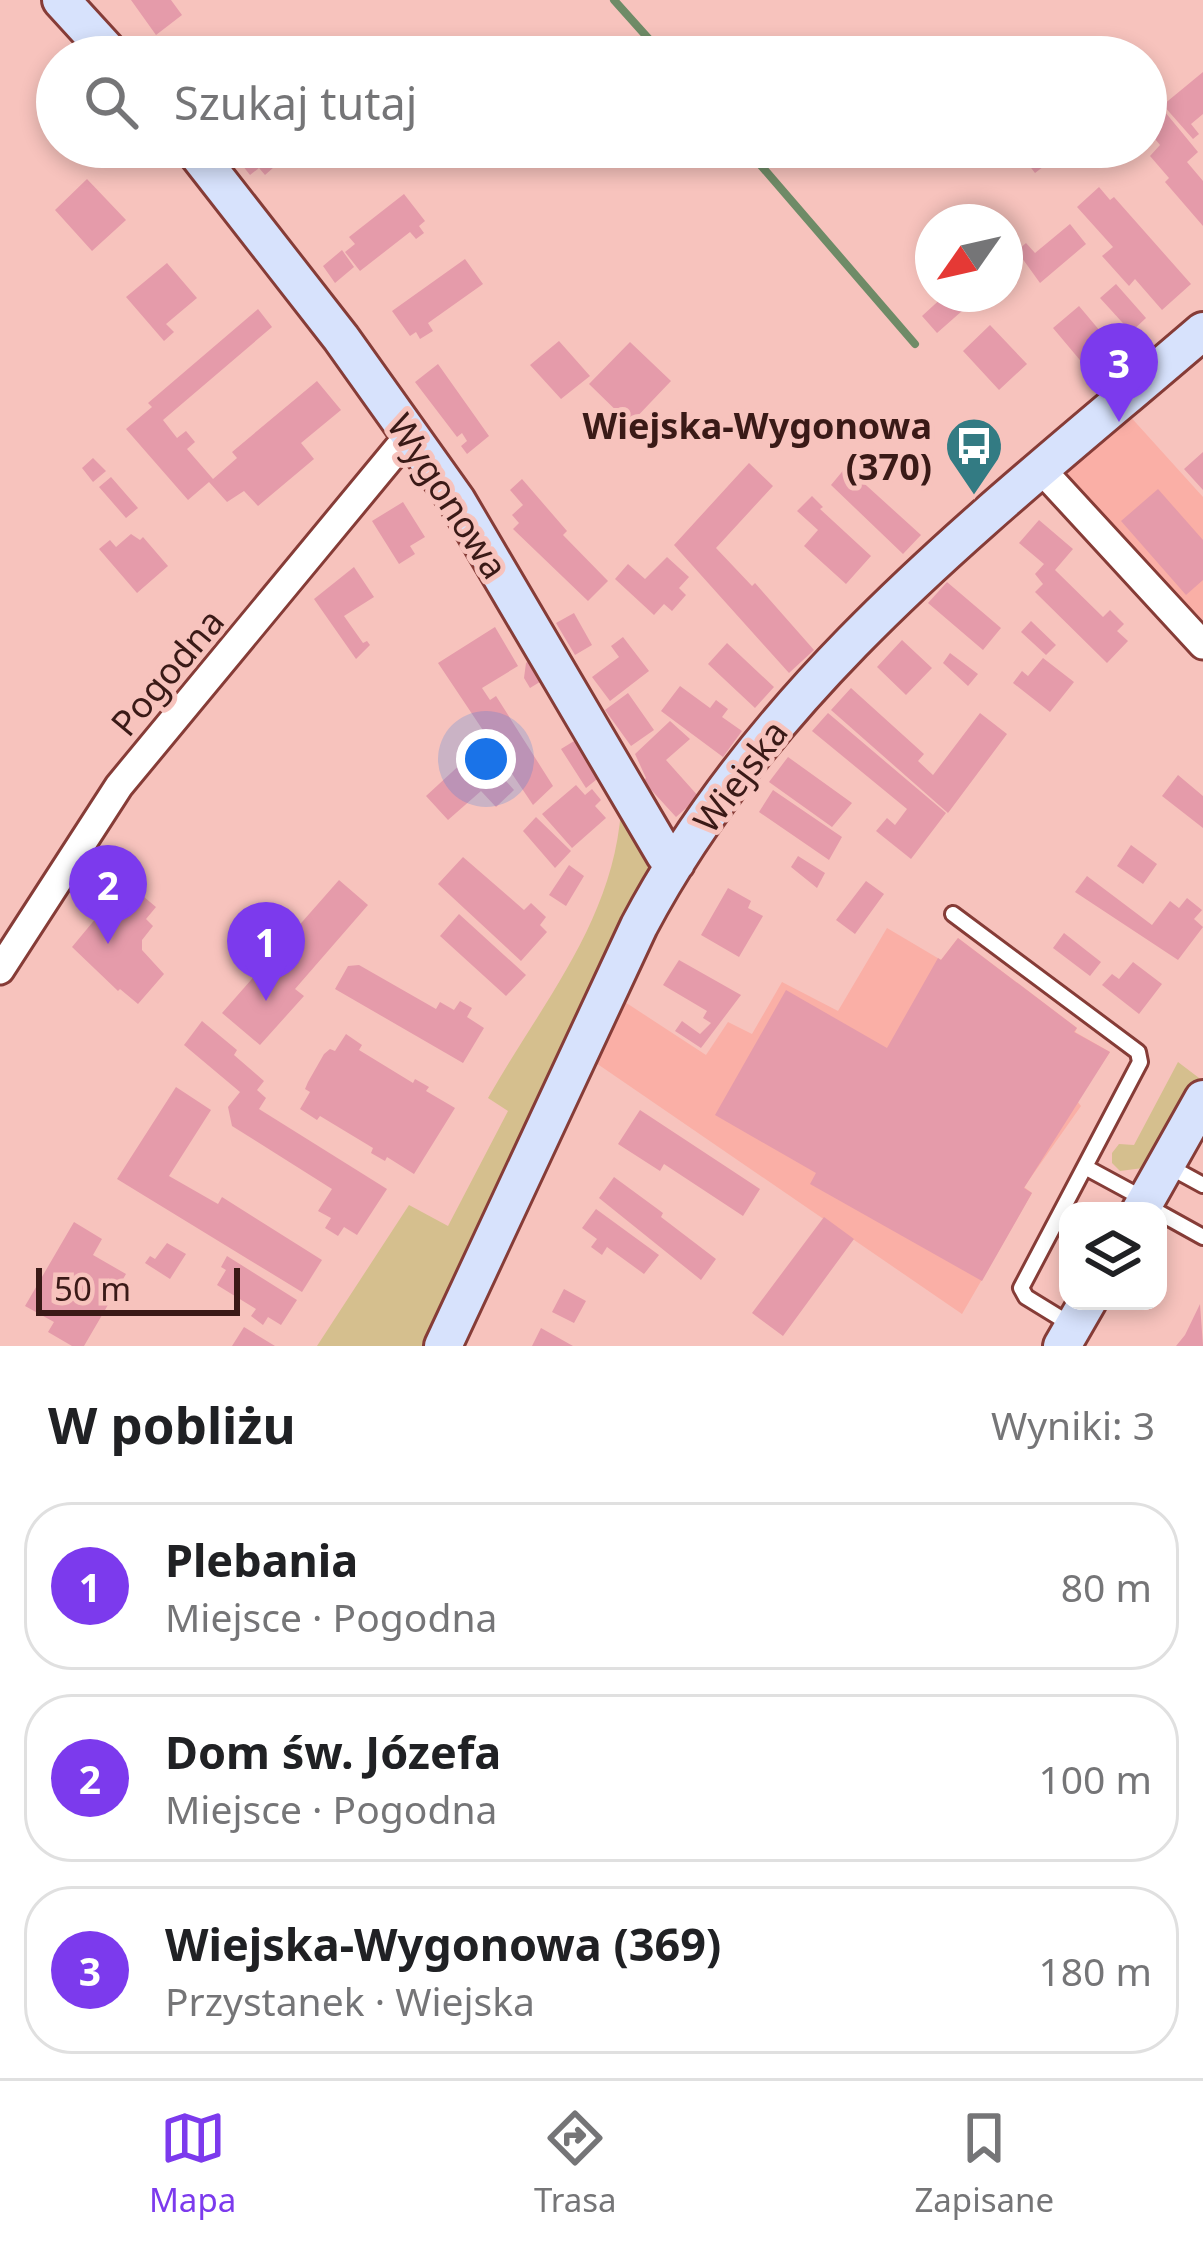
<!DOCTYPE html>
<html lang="pl">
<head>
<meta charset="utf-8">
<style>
  :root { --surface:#fff; --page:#f2f2f2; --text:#202124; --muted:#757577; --line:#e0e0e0; --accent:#7c3aed }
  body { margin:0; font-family:"Noto Sans",sans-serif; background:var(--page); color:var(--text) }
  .controls { position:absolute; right:36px; bottom:36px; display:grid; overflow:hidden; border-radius:24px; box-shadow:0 6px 18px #0003 }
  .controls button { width:108px; height:108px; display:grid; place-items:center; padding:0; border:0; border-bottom:3px solid var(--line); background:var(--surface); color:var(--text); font:60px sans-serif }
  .compass { position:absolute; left:915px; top:204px; width:108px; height:108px; border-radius:50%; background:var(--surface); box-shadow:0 6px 18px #0003; rotate:236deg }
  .scale { position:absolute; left:36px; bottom:30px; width:204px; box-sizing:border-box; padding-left:12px; border:6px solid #3a1a17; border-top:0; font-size:33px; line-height:42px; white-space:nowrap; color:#3a1a17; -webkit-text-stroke:9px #f7c3bd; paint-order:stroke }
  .you { position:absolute; left:486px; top:759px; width:42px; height:42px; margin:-30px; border:9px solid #fff; border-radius:50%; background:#1a73e8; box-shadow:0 0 0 18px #1a73e833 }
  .badge { display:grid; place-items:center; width:78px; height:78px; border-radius:50%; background:var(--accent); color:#fff; font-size:39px; font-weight:700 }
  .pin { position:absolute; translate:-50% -99px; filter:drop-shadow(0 3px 6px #0008) }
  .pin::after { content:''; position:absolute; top:63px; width:42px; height:36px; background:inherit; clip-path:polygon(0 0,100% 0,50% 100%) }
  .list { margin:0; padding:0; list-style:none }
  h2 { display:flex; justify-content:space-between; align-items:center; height:156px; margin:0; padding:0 48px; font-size:51px }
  h2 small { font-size:39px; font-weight:400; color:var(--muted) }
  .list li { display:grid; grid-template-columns:78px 1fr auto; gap:36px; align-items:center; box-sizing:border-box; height:168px; margin:0 24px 24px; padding:0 24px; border:3px solid var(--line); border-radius:48px }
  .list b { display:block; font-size:45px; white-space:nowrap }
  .list p { margin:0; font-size:39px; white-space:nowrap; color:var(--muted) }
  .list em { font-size:39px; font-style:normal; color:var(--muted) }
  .icon { flex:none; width:66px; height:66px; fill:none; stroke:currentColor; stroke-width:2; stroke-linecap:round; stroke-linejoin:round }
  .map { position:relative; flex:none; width:1203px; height:1346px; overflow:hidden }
  .search { position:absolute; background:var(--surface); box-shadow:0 6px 18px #0003; left:36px; right:36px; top:36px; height:132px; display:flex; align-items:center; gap:30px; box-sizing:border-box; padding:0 42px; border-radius:66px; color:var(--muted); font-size:45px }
  .sheet { height:732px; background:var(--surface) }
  nav { display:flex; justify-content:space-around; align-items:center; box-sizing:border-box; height:168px; border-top:3px solid var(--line); background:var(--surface); font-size:33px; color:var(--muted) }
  nav a { display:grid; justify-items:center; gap:6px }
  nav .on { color:var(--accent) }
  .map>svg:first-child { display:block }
  .built { fill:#faafa6 }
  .green { fill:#d5bf8e }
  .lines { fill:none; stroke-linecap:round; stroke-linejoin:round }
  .stream { stroke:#6f8b67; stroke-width:8 }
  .building { fill:#e59baa }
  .lane-casing { stroke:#863c37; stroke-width:20 }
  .street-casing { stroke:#863c37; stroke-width:33 }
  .secondary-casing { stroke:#863c37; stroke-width:42 }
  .lane { stroke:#fff; stroke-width:14 }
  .street { stroke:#fff; stroke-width:27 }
  .secondary { stroke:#d7e2fc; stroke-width:36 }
  .labels { text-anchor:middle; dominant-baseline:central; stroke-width:10; stroke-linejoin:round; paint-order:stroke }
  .poi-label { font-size:36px; font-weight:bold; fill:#3a1a17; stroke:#f7c3bd; text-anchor:end }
  .street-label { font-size:36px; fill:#3a1a17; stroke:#f7c3bd }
</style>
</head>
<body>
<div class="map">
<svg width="1203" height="1346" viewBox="0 0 1203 1346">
  <rect width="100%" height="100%" fill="#f7c3bd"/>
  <path class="built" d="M1118 403 1203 497V645L1039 467Z
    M887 928 941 960 958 938 1077 1028 1075 1032 1110 1052 1077 1101 1081 1106 1024 1187 1032 1193 962 1314 580 1052 608 991 706 1055 728 1022 752 1034 782 982 838 1011Z"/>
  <path class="green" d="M621 810 665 855 443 1346H317L409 1205 448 1226 508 1111 488 1098C541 1004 613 922 621 810Z
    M1178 1062 1203 1081V1099L1166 1165 1120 1171 1112 1163V1153L1119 1144 1134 1145Z"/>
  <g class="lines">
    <path class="stream" d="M614 0 665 57
      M745 147 915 344"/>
  </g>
  <path class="building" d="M131 0H171L182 15 156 35Z
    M1203 72V114L1191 124 1199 134 1193 139 1163 105Z
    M1146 89 1198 152 1187 162 1203 181V226L1165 182 1169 178 1150 156 1160 145 1146 128Z
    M228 147H286L269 160 274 167 265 175 259 168 250 175Z
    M1015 147H1069L1035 173Z
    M87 179 126 220 92 251 55 210Z
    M1099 187 1110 200 1114 197 1191 284 1162 310 1135 279 1129 286 1102 256 1113 247 1077 207Z
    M404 194 425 221 419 226 424 233 416 239 410 232 360 271 345 252 355 244 349 237Z
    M1070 224 1086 244 1040 283 1017 251 1026 243 1035 253Z
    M342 250 354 267 335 283 323 266Z
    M465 259 483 284 428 323 433 331 420 339 416 332 410 336 392 311Z
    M167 263 197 298 166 324 174 332 164 341 126 297Z
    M1116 284 1146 318 1131 332 1100 298Z
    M946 294 962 311 937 333 922 316Z
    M1079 306 1116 350 1090 372 1053 328Z
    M258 309 272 327 163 420 177 438 186 431 195 442 187 449 213 479 237 458 232 452 317 381 341 410 301 443 314 459 258 506 244 491 227 502 209 482 188 500 126 429 152 407 148 403Z
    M990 325 1027 364 999 390 963 351Z
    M559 341 590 376 561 399 530 365Z
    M630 342 671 381 630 424 589 384Z
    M438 364 489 436 467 454 461 446 467 441 462 433 457 437 415 382Z
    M1203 452V490L1184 469Z
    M93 458 106 471 93 482 82 468Z
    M749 463 773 486 716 548 752 586 755 583 814 650 789 673 674 545Z
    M846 467 921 535 903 554 831 485Z
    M111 477 138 508 126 518 99 487Z
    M522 479 567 531 563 535 608 581 588 601 513 529 519 523 512 515 523 505 510 490Z
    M1158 489 1203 540V580L1186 595 1121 521Z
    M812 496 823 507 820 509 871 556 846 584 804 546 818 530 797 511Z
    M403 502 425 537 410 546 415 554 399 564 372 521Z
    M1039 520 1073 549 1055 570 1103 617 1110 610 1124 624 1117 631 1128 641 1107 663 1035 592 1043 584 1035 574 1044 564 1019 543Z
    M131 534 140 540 143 537 168 566 137 593 99 549 110 540 116 547Z
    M667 557 689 577 679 588 686 595 672 611 664 604 654 615 615 579 628 564 645 579Z
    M354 567 374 597 344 616 363 643 367 641 370 645 356 659 314 599Z
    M947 582 1001 628 983 650 928 603Z
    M574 613 592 645 575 655 556 623Z
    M1031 621 1056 645 1046 655 1021 632Z
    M495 627 518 666 482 688 490 700 496 696 553 786 533 805 438 663Z
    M623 637 649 671 610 701 592 677 619 657 611 646Z
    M902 640 932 668 906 695 877 667Z
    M727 643 774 687 755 708 708 664Z
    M950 653 978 674 968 686 943 663Z
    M1043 658 1074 682 1050 712 1013 683 1022 671 1028 676Z
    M531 659 543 680 530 688 524 678 526 663Z
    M680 686 710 708 716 700 728 709 722 717 742 731 723 757 661 711Z
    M851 688 924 754 918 761 933 775 980 713 1007 734 948 813 831 710Z
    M628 693 654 730 631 746 605 710Z
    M828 713 946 813 911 859 876 831 887 818 895 825 907 809 812 731Z
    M670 721 690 739 666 760 699 797 676 817 643 781 646 778 635 754Z
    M579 738 602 775 586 788 561 749Z
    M477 749 514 790 496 807 481 791 448 820 426 796Z
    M788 757 852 803 832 827 769 782Z
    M1178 775 1203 796V828L1162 796Z
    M576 785 585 795 592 789 601 800 595 806 606 818 572 848 542 814Z
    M773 790 842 837 829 860 759 812Z
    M536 817 571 851 555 868 523 831Z
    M1131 845 1157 864 1143 884 1117 866Z
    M798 856 825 873 817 888 791 867Z
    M463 857 524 910 531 903 546 917 540 925 547 932 521 961 438 884Z
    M569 865 584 876 566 906 549 895Z
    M1087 876 1152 925 1170 901 1179 908 1187 898 1202 910 1194 919 1203 927 1178 960 1075 892Z
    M339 880 368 905 295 989 304 996 260 1045 222 1013 257 973 244 962 253 952 266 963Z
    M866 881 884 894 855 934 836 920Z
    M126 882 156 907 146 919 153 926 142 940V950L164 974 138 1004 120 989 118 991 72 947Z
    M728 888 751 901 748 908 763 916 739 957 701 935Z
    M459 914 526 975 506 996 440 936Z
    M1064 933 1101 962 1090 976 1053 948Z
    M958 938 1077 1028 1074 1032 1110 1052 1024 1188 1032 1193 982 1281 810 1184 816 1173 715 1115 786 990 887 1048 938 958 941 960Z
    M679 960 741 995 701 1048 675 1031 682 1021 700 1034 711 1023 703 1018 707 1011 663 985Z
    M1133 962 1162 984 1139 1014 1102 985 1112 974 1119 979Z
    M359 965 436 1009 440 1002 454 1010 460 1001 472 1008 467 1017 484 1028 463 1063 335 989 348 966Z
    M202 1021 237 1050 234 1055 264 1081 257 1090 266 1098 259 1109 387 1189 357 1235 344 1227 338 1236 325 1228 331 1218 318 1211 332 1189 232 1126 228 1107 240 1092 184 1045Z
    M346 1034 362 1045 359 1050 413 1083 415 1079 429 1087 426 1091 455 1108 414 1174 387 1157 385 1161 371 1153 373 1148 320 1116 317 1120 300 1109 310 1092 305 1089 308 1082 324 1054 330 1049 335 1051Z
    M176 1087 211 1110 169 1176 218 1204 222 1197 322 1260 302 1292 117 1179Z
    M640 1110 760 1189 743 1216 664 1164 660 1171 618 1144Z
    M614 1177 663 1213 661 1217 716 1259 701 1280 599 1198Z
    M596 1209 659 1255 644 1274 607 1247 602 1255 591 1247 597 1239 582 1228Z
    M824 1217 854 1239 783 1336 752 1313Z
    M74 1222 102 1239 93 1255 126 1274 84 1346H72L48 1332 54 1322 25 1306Z
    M167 1243 186 1254 170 1279 145 1263 150 1256 155 1259Z
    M227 1256 297 1300 281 1325 268 1317 263 1325 251 1316 256 1309 217 1285 226 1270 221 1267Z
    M564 1289 586 1301 574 1323 552 1312Z
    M1200 1304 1203 1346H1176L1185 1335Z
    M244 1327 275 1346H232Z
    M541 1328 573 1346H532Z"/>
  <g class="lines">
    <g class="lane-casing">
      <path id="lane" d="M953 914 1138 1052 1140 1062 1021 1288 1026 1297 1070 1324
        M1085 1167 1146 1200
        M1170 1167 1203 1185
        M1158 1212 1203 1237"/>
    </g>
    <g class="street-casing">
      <path id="street" d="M1039 467 1203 645
        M0 970 119 786 410 434"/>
    </g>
    <g class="secondary-casing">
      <path id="secondary" d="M61 0 113 57
        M192 147 341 338 457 501 665 855 676 863
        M1140 1211 1203 1099
        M443 1346 639 926C770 678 996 509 1203 331
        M1062 1346 1088 1301"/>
    </g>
    <use href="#lane" class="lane"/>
    <use href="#street" class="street"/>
    <use href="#secondary" class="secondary"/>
  </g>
  <defs>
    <g id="bus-pin" transform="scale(3)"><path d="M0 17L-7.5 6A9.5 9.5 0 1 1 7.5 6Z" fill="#337b83" stroke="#f7c3bd"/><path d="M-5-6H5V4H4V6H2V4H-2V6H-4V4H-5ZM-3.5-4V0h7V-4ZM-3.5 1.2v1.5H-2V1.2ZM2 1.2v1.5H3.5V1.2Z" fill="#fff"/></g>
  </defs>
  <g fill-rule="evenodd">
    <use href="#bus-pin" x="974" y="446"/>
  </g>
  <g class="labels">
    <g class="poi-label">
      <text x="932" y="425">Wiejska-Wygonowa<tspan x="932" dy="41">(370)</tspan></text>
    </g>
    <g class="street-label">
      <text transform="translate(448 496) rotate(57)">Wygonowa</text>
      <text transform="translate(167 672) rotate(-50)">Pogodna</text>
      <text transform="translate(740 776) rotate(-53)">Wiejska</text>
    </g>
  </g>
</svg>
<div class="controls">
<button><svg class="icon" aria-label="layers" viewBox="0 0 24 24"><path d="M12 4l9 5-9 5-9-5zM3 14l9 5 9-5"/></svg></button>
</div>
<svg class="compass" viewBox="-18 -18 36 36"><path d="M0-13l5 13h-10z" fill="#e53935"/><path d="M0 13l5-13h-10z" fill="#757577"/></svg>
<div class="scale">50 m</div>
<div class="you"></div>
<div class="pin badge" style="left:266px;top:1001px">1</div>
<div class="pin badge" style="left:108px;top:944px">2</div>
<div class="pin badge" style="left:1119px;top:422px">3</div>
<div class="search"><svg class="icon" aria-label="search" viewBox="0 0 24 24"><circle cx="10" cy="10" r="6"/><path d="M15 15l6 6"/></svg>Szukaj tutaj</div>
</div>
<section class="sheet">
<h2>W pobliżu<small>Wyniki: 3</small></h2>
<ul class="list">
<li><span class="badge">1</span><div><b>Plebania</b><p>Miejsce · Pogodna</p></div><em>80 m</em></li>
<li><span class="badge">2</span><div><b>Dom św. Józefa</b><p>Miejsce · Pogodna</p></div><em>100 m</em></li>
<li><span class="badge">3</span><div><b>Wiejska-Wygonowa (369)</b><p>Przystanek · Wiejska</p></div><em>180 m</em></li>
</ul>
</section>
<nav>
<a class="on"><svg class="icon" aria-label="map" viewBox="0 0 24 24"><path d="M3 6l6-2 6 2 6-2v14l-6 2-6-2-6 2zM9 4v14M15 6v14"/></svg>Mapa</a>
<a><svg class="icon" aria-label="directions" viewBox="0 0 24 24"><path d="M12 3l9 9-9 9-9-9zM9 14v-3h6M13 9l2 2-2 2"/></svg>Trasa</a>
<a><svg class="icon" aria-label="saved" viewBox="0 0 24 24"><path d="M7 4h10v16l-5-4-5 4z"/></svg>Zapisane</a>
</nav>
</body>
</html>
